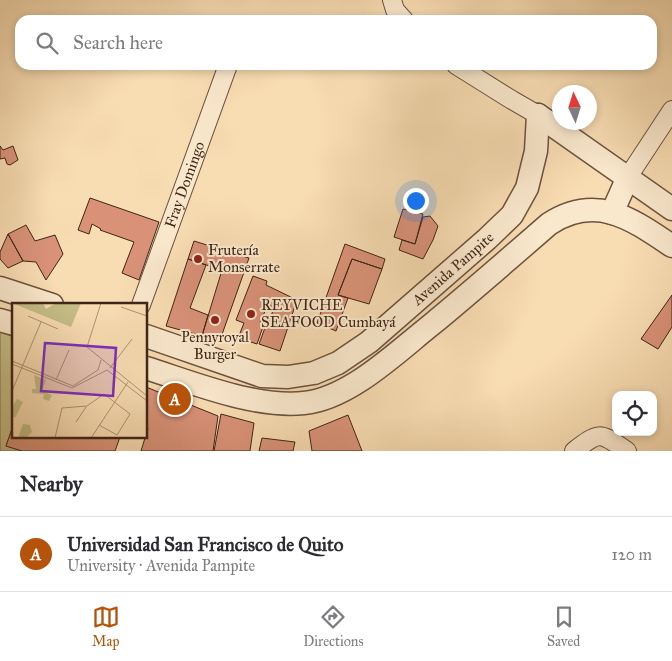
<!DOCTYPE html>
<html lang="en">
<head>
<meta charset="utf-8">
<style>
  :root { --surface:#fff; --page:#f7f7f7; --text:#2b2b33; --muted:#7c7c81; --line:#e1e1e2; --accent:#b45309 }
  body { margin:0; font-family:"IM FELL Great Primer",serif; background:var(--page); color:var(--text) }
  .controls { position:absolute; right:15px; bottom:15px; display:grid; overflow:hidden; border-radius:10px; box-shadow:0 2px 8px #0003 }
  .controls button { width:45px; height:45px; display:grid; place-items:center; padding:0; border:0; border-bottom:1px solid var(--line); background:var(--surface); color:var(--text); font:25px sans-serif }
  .compass { position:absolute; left:552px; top:85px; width:45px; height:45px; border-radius:50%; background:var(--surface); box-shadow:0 2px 8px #0003; rotate:356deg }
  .you { position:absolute; left:415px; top:200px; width:18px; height:18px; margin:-12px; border:4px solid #fff; border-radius:50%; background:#1a73e8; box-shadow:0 0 0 8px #1a73e833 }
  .badge { display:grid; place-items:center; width:32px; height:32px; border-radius:50%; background:var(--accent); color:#fff; font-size:16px; font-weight:700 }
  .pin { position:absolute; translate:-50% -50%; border:2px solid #fff; box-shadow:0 1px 5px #0006 }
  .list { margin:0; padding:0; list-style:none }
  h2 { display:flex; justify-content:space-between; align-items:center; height:65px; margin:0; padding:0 20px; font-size:21px }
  h2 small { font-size:16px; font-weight:400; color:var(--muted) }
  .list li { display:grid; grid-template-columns:32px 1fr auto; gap:15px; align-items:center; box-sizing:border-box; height:75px; padding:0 20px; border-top:1px solid var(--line) }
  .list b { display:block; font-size:19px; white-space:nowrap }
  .list p { margin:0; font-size:16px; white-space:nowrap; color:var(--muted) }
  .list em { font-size:16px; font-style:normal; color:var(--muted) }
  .icon { flex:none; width:28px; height:28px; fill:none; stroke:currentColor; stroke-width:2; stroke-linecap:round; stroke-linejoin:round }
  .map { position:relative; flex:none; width:672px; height:451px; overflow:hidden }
  .search { position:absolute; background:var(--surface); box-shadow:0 2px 8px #0003; left:15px; right:15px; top:15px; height:55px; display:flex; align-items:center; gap:12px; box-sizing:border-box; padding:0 18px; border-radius:15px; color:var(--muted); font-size:19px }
  .sheet { height:140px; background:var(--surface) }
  nav { display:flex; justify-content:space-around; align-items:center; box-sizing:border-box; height:70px; border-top:1px solid var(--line); background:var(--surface); font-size:14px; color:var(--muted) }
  nav a { display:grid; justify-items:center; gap:2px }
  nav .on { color:var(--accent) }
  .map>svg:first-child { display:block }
  .green { fill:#c5be87; stroke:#82724f }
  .building { fill:#d99278; stroke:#3e2517 }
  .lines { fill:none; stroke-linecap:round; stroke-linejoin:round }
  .minor-casing { stroke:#6c533e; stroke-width:20 }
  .tertiary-casing { stroke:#6c533e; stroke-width:25 }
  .minor { stroke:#fae8cd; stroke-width:18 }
  .tertiary { stroke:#fae8cd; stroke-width:22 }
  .poi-dot { fill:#8f2418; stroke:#fae8cd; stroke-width:2 }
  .labels { text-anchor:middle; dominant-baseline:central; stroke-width:4; stroke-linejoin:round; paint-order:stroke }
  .street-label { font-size:15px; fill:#3e2517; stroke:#fae8cd }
  .poi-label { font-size:15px; fill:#3e2517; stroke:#fae8cd; text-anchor:start }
  .inset-road { fill:none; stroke:#ae9374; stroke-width:1 }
  .view { fill:#7b2cbf; fill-opacity:0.15; stroke:#7b2cbf; stroke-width:2.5 }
  .inset-edge { fill:none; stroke:#3e2517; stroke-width:2.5 }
</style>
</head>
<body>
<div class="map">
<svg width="672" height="451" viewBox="0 0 672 451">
  <rect width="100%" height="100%" fill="#f8dcb2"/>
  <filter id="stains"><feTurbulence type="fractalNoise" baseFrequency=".004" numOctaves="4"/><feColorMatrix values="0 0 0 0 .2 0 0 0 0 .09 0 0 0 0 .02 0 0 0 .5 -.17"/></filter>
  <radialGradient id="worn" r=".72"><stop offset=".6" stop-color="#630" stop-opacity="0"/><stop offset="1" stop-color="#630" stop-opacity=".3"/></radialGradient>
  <path class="green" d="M0 332 14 337V423L6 446 22 451H0Z"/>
  <path class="building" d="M0 146 3 150 13 146 18 160 10 165 7 164 5 158 0 159Z
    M90 198 159 222 139 280 122 273 134 242 100 230 101 229 92 224 89 234 78 230Z
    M403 209 423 214 415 244 394 237Z
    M430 216 438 226 433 240 423 259 399 250 402 240 415 244 423 217Z
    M26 225 35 241 55 235 63 254 46 280 36 262 23 261 8 234Z
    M8 234 23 261 8 268 0 259V252Z
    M194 241 249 258 219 343 202 336 222 270 188 259Z
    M345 244 385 259 382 269 352 259 338 295 348 298 336 331 317 323Z
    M188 259 206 265 190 308 208 315 202 336 166 326Z
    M352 259 382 269 369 304 338 295Z
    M253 276 267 281 266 285 297 300 280 351 259 344 266 325 268 326 274 307 268 305 260 322 264 324 257 344 238 338 244 323 236 320Z
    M672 295V327L658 349 641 339Z
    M146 387 218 416 213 451H141L148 428 146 427Z
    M221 414 254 423 250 451H214Z
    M348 415 362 451H312L309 431Z
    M14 423V437H120L115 451H22L6 446Z
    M262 438 295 442 293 451H259Z"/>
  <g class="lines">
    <g class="minor-casing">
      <g id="minor">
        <path d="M392 0 395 10 404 20"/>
        <path d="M456 65 512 100 538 115"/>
        <path d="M628 177 672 110"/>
        <path id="s1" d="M141 305 228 65"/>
        <path d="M574 451C601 430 600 433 627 451"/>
      </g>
    </g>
    <g class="tertiary-casing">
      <g id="tertiary">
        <path d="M538 115 672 209"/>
        <path d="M612 213 628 177"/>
        <path d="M0 288 52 305"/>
        <path d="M0 320 14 324"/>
        <path id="s2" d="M146 336 262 376 288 377 314 373 338 363 369 342 487 239 512 215 527 188 536 151 538 115"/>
        <path d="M146 368C194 383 254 408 304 403 349 399 397 352 431 325 471 292 510 258 549 224 596 193 632 219 672 246"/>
      </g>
    </g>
    <use href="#minor" class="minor"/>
    <use href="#tertiary" class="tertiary"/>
  </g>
  <g class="poi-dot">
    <circle cx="198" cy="259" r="5"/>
    <circle cx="251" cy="314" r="5"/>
    <circle cx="215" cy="320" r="5"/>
  </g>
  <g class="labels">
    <g class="street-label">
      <text stroke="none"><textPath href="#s1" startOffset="128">Fray Domingo</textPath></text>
      <text stroke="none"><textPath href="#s2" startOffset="350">Avenida Pampite</textPath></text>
    </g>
    <g class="poi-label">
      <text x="208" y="250">Frutería<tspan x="208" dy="17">Monserrate</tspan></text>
      <text x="261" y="305">REYVICHE<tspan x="261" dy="17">SEAFOOD Cumbayá</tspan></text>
      <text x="215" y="337" text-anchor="middle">Pennyroyal<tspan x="215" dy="17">Burger</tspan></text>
    </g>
  </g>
  <g transform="translate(12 303)">
    <rect width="135" height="135" fill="#f8dcb2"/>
    <path d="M0 0H31L34 6 44 0H69L59 24ZM22 72 34 77 30 88 40 92 37 98 31 96 32 91 20 90V86H24ZM5 96 11 99 3 115 0 113V104ZM11 121 18 122 20 129 14 135H6Z" fill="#c5be87"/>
    <path class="inset-road" d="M89 0 75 44 135 93M109 4 135 13M16 13 46 26M0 58 61 83 86 67 89 57M0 61 60 85 95 67 135 98M98 65 120 36M44 77 57 47M0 88 29 19M64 119 74 104M43 135 50 105 75 103 92 91 118 111 105 132 87 122M79 135 116 79"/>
    <path class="view" d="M33 40 104 45 101 93 29 88Z"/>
    <rect width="135" height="135" class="inset-edge"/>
  </g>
  <rect width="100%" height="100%" filter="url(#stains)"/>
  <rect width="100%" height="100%" fill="url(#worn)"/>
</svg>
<div class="controls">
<button><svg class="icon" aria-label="locate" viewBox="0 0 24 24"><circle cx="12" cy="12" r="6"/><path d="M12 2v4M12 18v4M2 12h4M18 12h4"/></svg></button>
</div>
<svg class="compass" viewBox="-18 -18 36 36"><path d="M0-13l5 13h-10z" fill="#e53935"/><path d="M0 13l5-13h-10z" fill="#7c7c81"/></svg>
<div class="you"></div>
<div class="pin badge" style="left:175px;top:399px">A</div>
<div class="search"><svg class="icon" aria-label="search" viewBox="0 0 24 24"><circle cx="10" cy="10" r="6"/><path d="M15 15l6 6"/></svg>Search here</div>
</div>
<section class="sheet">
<h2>Nearby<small></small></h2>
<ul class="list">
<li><span class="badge">A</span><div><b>Universidad San Francisco de Quito</b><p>University · Avenida Pampite</p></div><em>120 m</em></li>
</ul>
</section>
<nav>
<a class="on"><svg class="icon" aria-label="map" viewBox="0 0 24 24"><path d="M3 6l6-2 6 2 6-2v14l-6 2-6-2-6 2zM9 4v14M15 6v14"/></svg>Map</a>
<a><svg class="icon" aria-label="directions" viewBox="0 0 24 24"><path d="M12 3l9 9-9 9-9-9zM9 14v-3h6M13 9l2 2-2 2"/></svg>Directions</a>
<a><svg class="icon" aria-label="saved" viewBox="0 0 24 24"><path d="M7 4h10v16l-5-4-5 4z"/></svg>Saved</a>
</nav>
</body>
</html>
